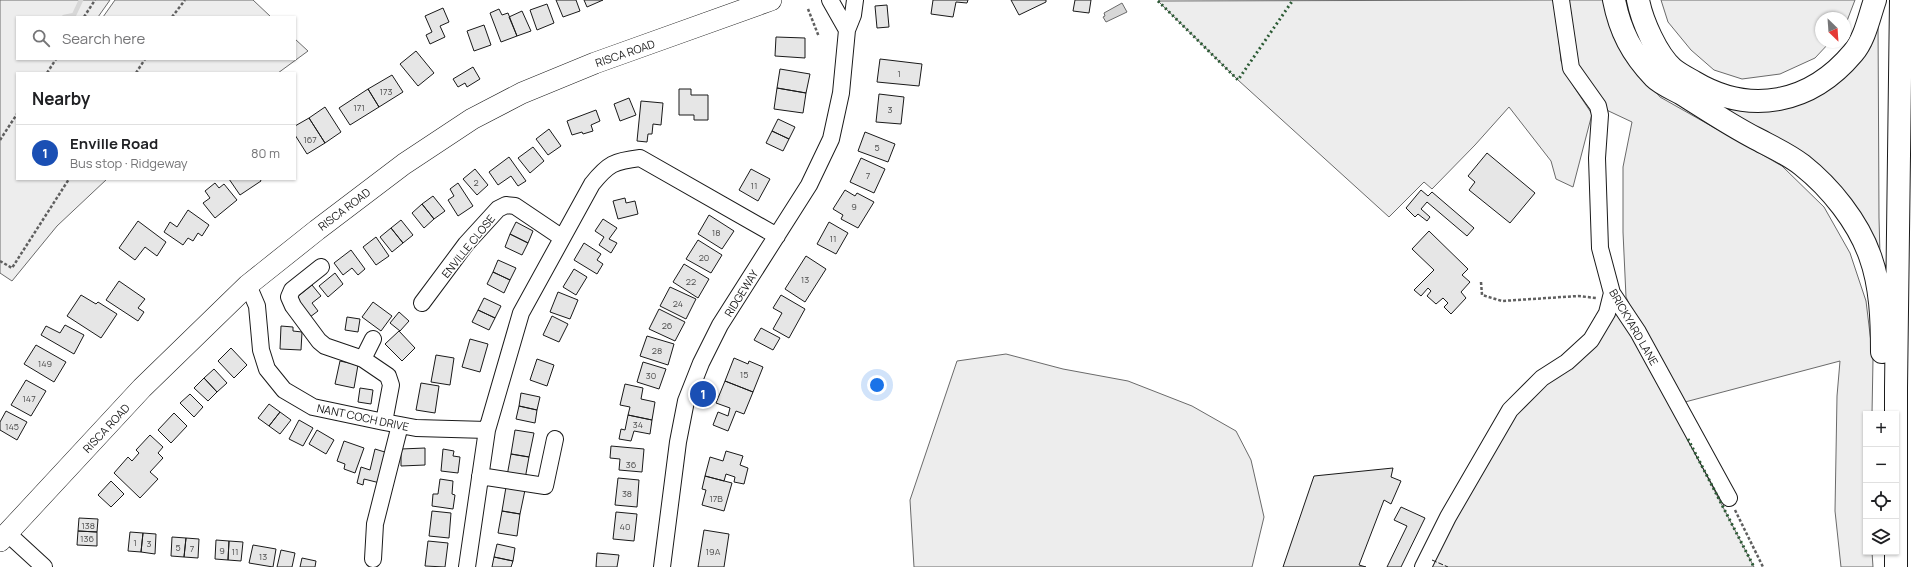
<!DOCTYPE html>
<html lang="en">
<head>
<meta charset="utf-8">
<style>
  :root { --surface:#fff; --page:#f2f2f2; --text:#202124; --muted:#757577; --line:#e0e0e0; --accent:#1a73e8 }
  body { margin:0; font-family:Manrope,sans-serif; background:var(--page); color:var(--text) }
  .controls { position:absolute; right:12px; bottom:12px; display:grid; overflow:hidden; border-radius:0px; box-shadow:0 1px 3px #0004 }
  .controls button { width:36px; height:36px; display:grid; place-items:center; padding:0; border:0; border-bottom:1px solid var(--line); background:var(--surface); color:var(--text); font:20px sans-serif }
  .compass { position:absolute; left:1815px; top:12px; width:36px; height:36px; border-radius:50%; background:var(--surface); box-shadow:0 1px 3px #0004; rotate:155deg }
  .you { position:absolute; left:877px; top:385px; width:14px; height:14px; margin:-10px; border:3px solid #fff; border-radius:50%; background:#1a73e8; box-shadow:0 0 0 6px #1a73e833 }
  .badge { display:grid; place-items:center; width:26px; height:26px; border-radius:50%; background:var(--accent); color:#fff; font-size:13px; font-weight:700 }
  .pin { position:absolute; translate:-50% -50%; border:2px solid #fff; box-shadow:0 1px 4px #0006 }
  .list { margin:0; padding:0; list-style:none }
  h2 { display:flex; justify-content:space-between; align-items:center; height:52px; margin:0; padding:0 16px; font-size:17px }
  h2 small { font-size:13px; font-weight:400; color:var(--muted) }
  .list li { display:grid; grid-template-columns:26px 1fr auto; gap:12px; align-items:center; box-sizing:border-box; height:56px; padding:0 16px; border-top:1px solid var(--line) }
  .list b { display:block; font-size:15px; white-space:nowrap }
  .list p { margin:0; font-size:13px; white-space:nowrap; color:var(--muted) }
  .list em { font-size:13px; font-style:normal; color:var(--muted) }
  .icon { flex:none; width:22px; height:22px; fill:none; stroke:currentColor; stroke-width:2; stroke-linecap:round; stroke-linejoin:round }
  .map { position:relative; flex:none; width:1911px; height:567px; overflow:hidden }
  .search { position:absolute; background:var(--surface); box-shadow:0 1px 3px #0004; left:16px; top:16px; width:280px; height:44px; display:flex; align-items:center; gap:10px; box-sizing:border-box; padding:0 14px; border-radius:0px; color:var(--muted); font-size:15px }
  .panel { position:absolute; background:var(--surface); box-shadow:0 1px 3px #0004; left:16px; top:72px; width:280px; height:108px; border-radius:0px }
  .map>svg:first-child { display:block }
  .built { fill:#ededed; stroke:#6a6a6a }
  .water { fill:#d7d7d7; stroke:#6a6a6a }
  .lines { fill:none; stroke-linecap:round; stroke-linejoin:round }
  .stream { stroke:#d7d7d7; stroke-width:4.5 }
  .building { fill:#e6e6e6; stroke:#1a1a1a }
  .minor-casing { stroke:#1a1a1a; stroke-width:18 }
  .major-casing { stroke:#1a1a1a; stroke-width:22 }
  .highway-casing { stroke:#1a1a1a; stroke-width:24 }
  .path { stroke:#5f5f5f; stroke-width:2.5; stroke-dasharray:3 2; stroke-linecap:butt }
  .minor { stroke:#fff; stroke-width:16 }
  .major { stroke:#fff; stroke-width:21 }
  .highway { stroke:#fff; stroke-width:22 }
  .hedge { stroke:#2b5a34; stroke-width:3; stroke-dasharray:2 3; stroke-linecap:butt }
  .fence { stroke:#1a1a1a; stroke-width:1; stroke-dasharray:5 2; stroke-linecap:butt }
  .labels { text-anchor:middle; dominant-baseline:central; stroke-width:3; stroke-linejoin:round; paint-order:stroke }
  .number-label { font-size:9px; fill:#4d4d4d }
  .street-label { font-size:11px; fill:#1a1a1a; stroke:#fff }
</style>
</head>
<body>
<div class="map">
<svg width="1911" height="567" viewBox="0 0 1911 567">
  <rect width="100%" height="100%" fill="#fff"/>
  <path class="built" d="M0 0H110L98 17H17V59H295V39L308 51 278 73H17V179H107L57 226 12 281 0 273Z
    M115 0H253L271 17H103Z
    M1555 0 1561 61 1574 87 1592 114 1573 187 1556 179 1551 161 1509 107 1475 145 1432 189 1424 182 1389 217 1238 80 1158 1Z
    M1561 0H1609L1636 69 1660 97 1782 166 1824 207 1850 253 1866 301 1873 359 1872 414H1866V552H1872L1873 567H1841L1835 511 1837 396 1840 361 1685 402 1633 312 1626 297 1623 232V167L1632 122 1598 106 1576 76Z
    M1661 0H1855L1845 26V18H1821V42H1830L1815 58 1780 74 1742 79 1714 70 1691 50 1668 22Z
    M1878 20 1879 218 1880 255 1854 207 1704 99 1780 108Z
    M1614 313 1619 314 1664 393 1754 567H1426L1519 405Z
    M1006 354 1063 369 1128 381 1192 406 1236 431 1251 460 1264 517 1252 567H914L910 500 957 361Z"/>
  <path class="water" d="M1122 3 1127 12 1106 22 1103 17 1105 16 1104 13Z"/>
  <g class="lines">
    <path class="stream" d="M64 17 74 15 81 0"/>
  </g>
  <path class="building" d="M556 0H576L580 11 563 17Z
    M584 0H603L587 7Z
    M933 0H968L967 3 956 2 953 17 931 14Z
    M1011 0H1046V2L1019 15Z
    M1075 0H1091L1089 13 1073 11Z
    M547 4 554 23 537 30 530 10Z
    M887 5 889 27 877 28 875 6Z
    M443 8 449 22 440 26 445 37 430 44 426 35 432 32 425 16Z
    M499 9 502 15 508 13 517 36 501 42 490 13Z
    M522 11 531 31 517 36 509 17Z
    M484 25 491 45 474 51 467 31Z
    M776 37 805 38V58L775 56Z
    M416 51 434 73 418 86 400 64Z
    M880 59 922 64 919 86 877 82Z
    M473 67 480 79 467 87 465 83 458 87 453 79Z
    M780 69 810 74 806 93 777 88Z
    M392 75 403 92 379 107 368 89Z
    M777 88 806 93 803 113 774 109Z
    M368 89 379 107 350 125 339 108Z
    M679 89H691V95H708V120H694V115H679Z
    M879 94 904 97 901 124 876 122Z
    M629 98 636 115 620 121 614 104Z
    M641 101 663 103 661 125 653 124 652 134H648L647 142 637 141Z
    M325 107 341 132 325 143 309 118Z
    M596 110 600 121 591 125 593 131 583 134 582 132 572 135 567 121Z
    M309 118 325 143 307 154 295 135V126Z
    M778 119 795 127 789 139 772 131Z
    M549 129 561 146 548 155 536 139Z
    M772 131 789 139 783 151 766 143Z
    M865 132 895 144 888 162 858 151Z
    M533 147 544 161 530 173 518 158Z
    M1487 153 1535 193 1510 223 1469 190 1475 182 1468 176Z
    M509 157 526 181 518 186 511 176 498 185 489 172Z
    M861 158 885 169 874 193 850 182Z
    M475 169 488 185 477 195 463 179Z
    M751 169 770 179 758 201 739 190Z
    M229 179H260L261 181 240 195Z
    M215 183 219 188 224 184 237 200 215 218 203 203 210 198 205 191Z
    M458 183 473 206 458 216 448 200 454 196 450 189Z
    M845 190 855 196 857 193 874 202 858 228 841 219 843 215 833 209Z
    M1421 190 1428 196 1432 192 1474 228 1467 236 1427 202 1421 209 1430 217 1427 221 1418 214 1415 217 1406 208Z
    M433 196 445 211 434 219 422 204Z
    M625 198 626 203 635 201 638 214 618 219 613 201Z
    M422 204 434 219 424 228 412 213Z
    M188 210 209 225 202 236 198 233 193 241 188 238 183 245 164 232 170 222 177 227Z
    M709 215 734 231 722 249 698 234Z
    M603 219 617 228 609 239 617 243 611 253 599 245 604 237 595 231Z
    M401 220 413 235 403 243 391 228Z
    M138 221 166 242 157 256 145 247 135 260 119 248Z
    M516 222 533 231 528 243 510 234Z
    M829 222 848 233 836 254 817 244Z
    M391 228 403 243 392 252 380 237Z
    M1429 231 1468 269 1462 275 1470 282 1461 292 1466 298 1451 314 1444 307 1448 303 1443 298 1436 304 1427 296 1431 291 1428 288 1421 296 1414 290 1434 270 1412 249Z
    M510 234 528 243 522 255 505 247Z
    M376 237 389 256 376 265 363 247Z
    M698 240 722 255 711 273 686 259Z
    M584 243 601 254 597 260 603 264 597 274 574 260Z
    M351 250 365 269 358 275 352 268 343 275 334 263Z
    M806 256 826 269 805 302 785 289Z
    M498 260 516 268 510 280 493 272Z
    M684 264 709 279 698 298 673 282Z
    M574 269 587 277 576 295 563 287Z
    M493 272 510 280 504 293 487 284Z
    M335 273 343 284 328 297 319 286Z
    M119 281 145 299 138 308 144 312 138 321 106 300Z
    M312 285 321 296 312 303 318 311 310 317 296 298Z
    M670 287 696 299 686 319 660 306Z
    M558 292 578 300 570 319 550 312Z
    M81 295 96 304 98 302 117 314 101 338 67 316Z
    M781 295 805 309 789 338 773 329 782 313 773 308Z
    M484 298 501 306 495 318 478 310Z
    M373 302 392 316 381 331 362 317Z
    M659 309 685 322 675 341 649 329Z
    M478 310 495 318 489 330 472 322Z
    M399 312 409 321 400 331 390 323Z
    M552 316 568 324 559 342 543 335Z
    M347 317 360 319 358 332 345 330Z
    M65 325 84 335 74 354 41 335 46 326 60 333Z
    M281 326 293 327V331L302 332 301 350 280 349Z
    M761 328 780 338 773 350 754 340Z
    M399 331 415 348 402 361 385 344Z
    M647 336 674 344 668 365 640 356Z
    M470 339 488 344 480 372 462 367Z
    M36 345 66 362 54 382 24 364Z
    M231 348 247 365 234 378 218 361Z
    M436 355 454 358 450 385 431 382Z
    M734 358 748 364 749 361 763 367 753 392 725 381Z
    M537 359 554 365 547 386 530 380Z
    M340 361 358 365 354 388 335 384Z
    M643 362 666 369 659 389 637 382Z
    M214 369 227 383 217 392 204 378Z
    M204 378 217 392 208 401 194 388Z
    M26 380 46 391 31 416 11 405Z
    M725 381 753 392 744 414 736 411 728 431 713 425 718 412 728 416 730 408 716 403Z
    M421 383 439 386 435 413 416 410Z
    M625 384 643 388 641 399 655 402 652 420 628 415 630 407 620 405Z
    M360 388 373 390 371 404 358 402Z
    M521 393 540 397 537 410 519 406Z
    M190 394 203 407 194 417 180 403Z
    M269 404 280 412 269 426 258 418Z
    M519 406 537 410 535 423 516 419Z
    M6 411 27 422 17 440 0 430V422Z
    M280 412 291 420 280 434 269 426Z
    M174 413 187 426 171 443 158 430Z
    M628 415 652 420 650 434 634 431 631 441 619 439 621 429 625 430Z
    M299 420 313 428 303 446 289 439Z
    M317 430 334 440 326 454 309 444Z
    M515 430 534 433 529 457 511 454Z
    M150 435 163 447 158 453 163 458 150 472 158 479 140 498 114 473 128 457 132 461 139 453 136 450Z
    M344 441 364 448 355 473 344 469 345 464 337 461Z
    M611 446 644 449 642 472 619 470 620 459 610 458Z
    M425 448V465L401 466V449Z
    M375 449 388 453 380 483 364 479 363 485 357 483 361 467 370 470Z
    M443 449 454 451 453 456 460 457 458 473 441 471Z
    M726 451 743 456 740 465 748 468 744 484 734 482 735 477 726 474 724 481 705 476 710 457 723 461Z
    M511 454 529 457 525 479 507 476Z
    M1393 468 1391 477 1401 481 1391 504 1384 500 1359 565 1366 567H1283L1314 476Z
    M705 476 732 483 724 511 702 505 706 490 702 489Z
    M618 478 639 480 637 507 615 505Z
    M440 479 453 481 452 494 455 495 453 509 432 506 433 494H438Z
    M111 481 124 494 111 507 98 495Z
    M506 487 525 490 520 514 502 511Z
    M1401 507 1425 518 1401 567H1387L1407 526 1394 520Z
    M432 511 451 513 449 538 429 536Z
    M502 511 520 514 517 536 498 533Z
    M616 512 637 514 634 541 613 539Z
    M79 518 98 519 97 532 78 531Z
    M704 530 729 534 724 567H698Z
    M78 531 97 532V546L77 545Z
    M130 532 143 533 141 552 128 551Z
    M143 533 156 534 155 554 141 552Z
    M172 537 186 538 184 557 171 556Z
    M186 538 199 539 198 558 184 557Z
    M216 540 229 541 228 560 215 559Z
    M229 541 243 542 241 561 228 560Z
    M428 541 448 543 445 567 425 566Z
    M497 544 515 548 513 561 494 557Z
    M253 545 276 549 273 567 249 563Z
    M281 550 295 553 292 567H277Z
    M597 553 619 555 617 567H596Z
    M494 557 513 561 511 567H492Z
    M302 558 316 561 315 567H300Z"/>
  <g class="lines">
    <g class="minor-casing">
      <path id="minor" d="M830 0 847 30
        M1561 0 1571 68 1593 99 1598 106 1600 115 1597 158 1600 248 1612 293 1638 332 1729 498
        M321 267 292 290 289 297 293 306 319 341 325 346 363 359 388 376 391 385 384 422
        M248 285 257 306 261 350 267 369 284 390 313 407 384 422 416 428 487 430
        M422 303 466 244 498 209 506 205 515 206 561 237
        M363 359 373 339
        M480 476 545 486 555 439
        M7 533 44 567
        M373 559 375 524 400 425
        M467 567 487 430 521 313 592 184C608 164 614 161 640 158L777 236
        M662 567 678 442 686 401 701 363 720 325 809 185 831 139 841 93 847 30 853 15 855 0
        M1423 567 1448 517 1510 410 1542 378 1567 362 1591 340 1607 313 1612 293"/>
    </g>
    <g class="major-casing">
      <path id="major" d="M0 541 142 388 248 285 317 230 404 164 472 119 522 93 595 63 771 0"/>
    </g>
    <g class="highway-casing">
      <path id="highway" d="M1614 0C1620 31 1632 54 1654 77 1661 84 1673 89 1682 94 1706 109 1730 125 1755 138 1770 146 1788 154 1802 165 1831 188 1858 222 1870 256 1881 286 1882 321 1882 352
        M1638 0C1642 21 1657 55 1673 69 1679 74 1687 78 1694 82 1751 116 1811 103 1853 53 1865 39 1869 17 1875 0
        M1896 567V388L1901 0"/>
    </g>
    <path class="path" d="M808 9 819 37
      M84 17 95 0
      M172 17 185 0
      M47 73 56 59
      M136 73 145 59
      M0 140 17 114
      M0 261 12 268 69 179
      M1481 282 1482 295 1502 301 1578 296 1596 298
      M1735 510 1763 567"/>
    <use href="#minor" class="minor"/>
    <use href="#major" class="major"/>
    <use href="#highway" class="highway"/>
    <path class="hedge" d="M1158 1 1238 80 1293 0
      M1688 439 1754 567"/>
    <path class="fence" d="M1432 560 1448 567"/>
  </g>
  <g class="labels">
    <g class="number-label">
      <text x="899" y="73">1</text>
      <text x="386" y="91">173</text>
      <text x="359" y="107">171</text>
      <text x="890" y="109">3</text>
      <text x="310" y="139">167</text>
      <text x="877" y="147">5</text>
      <text x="868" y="175">7</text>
      <text x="476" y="182">2</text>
      <text x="754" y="185">11</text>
      <text x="854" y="206">9</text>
      <text x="716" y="232">18</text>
      <text x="833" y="238">11</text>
      <text x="704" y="257">20</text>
      <text x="805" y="279">13</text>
      <text x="691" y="281">22</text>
      <text x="678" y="303">24</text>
      <text x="667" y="325">26</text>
      <text x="657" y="350">28</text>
      <text x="45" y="363">149</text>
      <text x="744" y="374">15</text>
      <text x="651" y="375">30</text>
      <text x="29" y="398">147</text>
      <text x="638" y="424">34</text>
      <text x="12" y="426">145</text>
      <text x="631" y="464">36</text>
      <text x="627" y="493">38</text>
      <text x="716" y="498">17B</text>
      <text x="88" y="525">138</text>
      <text x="625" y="526">40</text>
      <text x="87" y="538">136</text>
      <text x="135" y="542">1</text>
      <text x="149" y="543">3</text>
      <text x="178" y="547">5</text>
      <text x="192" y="548">7</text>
      <text x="222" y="550">9</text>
      <text x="235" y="551">11</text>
      <text x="713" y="551">19A</text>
      <text x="263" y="556">13</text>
    </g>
    <g class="street-label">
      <text transform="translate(625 53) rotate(-19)">RISCA ROAD</text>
      <text transform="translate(344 209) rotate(-37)">RISCA ROAD</text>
      <text transform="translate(468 246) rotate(-51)">ENVILLE CLOSE</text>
      <text transform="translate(741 293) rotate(-58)">RIDGEWAY</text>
      <text transform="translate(1634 327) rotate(60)">BRICKYARD LANE</text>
      <text transform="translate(363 417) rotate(12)">NANT COCH DRIVE</text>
      <text transform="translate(106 428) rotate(-47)">RISCA ROAD</text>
    </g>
  </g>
</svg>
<div class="controls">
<button>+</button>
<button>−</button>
<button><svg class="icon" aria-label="locate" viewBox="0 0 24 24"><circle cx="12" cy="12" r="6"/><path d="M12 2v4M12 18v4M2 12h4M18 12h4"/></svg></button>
<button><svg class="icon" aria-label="layers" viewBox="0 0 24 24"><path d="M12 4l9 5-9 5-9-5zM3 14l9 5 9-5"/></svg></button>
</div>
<svg class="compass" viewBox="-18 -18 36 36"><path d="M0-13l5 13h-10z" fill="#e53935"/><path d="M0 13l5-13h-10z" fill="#757577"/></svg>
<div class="you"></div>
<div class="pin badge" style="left:703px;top:394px;background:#1a4fb4">1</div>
<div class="search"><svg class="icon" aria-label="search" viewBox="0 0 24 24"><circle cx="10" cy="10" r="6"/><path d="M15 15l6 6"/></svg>Search here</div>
<section class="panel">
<h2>Nearby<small></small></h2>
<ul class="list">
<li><span class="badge" style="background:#1a4fb4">1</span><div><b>Enville Road</b><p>Bus stop · Ridgeway</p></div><em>80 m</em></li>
</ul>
</section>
</div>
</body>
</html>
